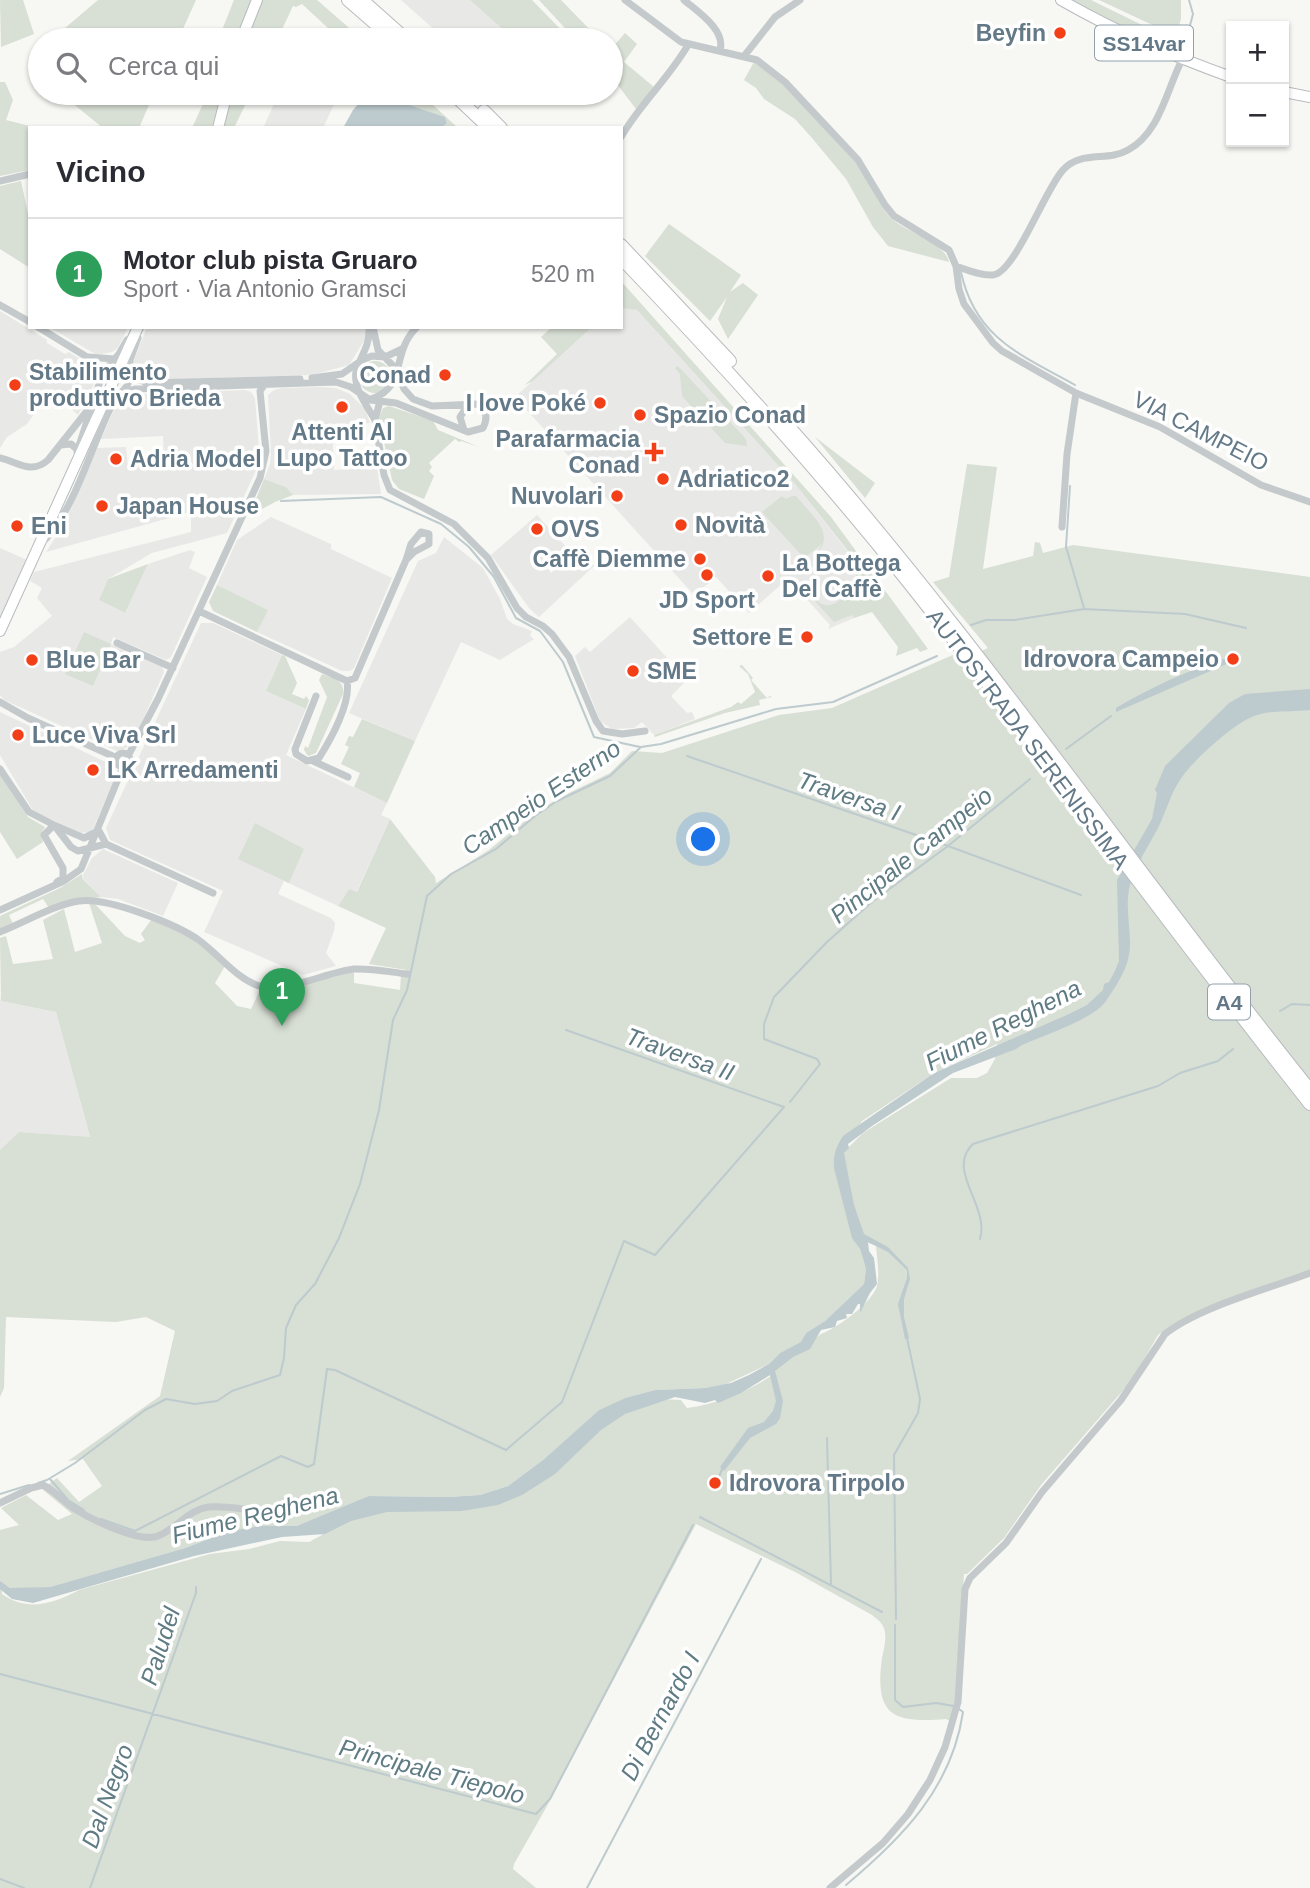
<!DOCTYPE html>
<html lang="it">
<head>
<meta charset="utf-8">
<style>
  :root { --surface:#fff; --page:#f2f2f3; --text:#2b2b33; --muted:#7c7c81; --line:#e1e1e2; --accent:#0f766e }
  body { margin:0; font-family:Helvetica,sans-serif; background:var(--page); color:var(--text) }
  .controls { position:absolute; right:21px; top:21px; display:grid; overflow:hidden; border-radius:0px; box-shadow:0 2px 5px #0004 }
  .controls button { width:63px; height:63px; display:grid; place-items:center; padding:0; border:0; border-bottom:2px solid var(--line); background:var(--surface); color:var(--text); font:35px sans-serif }
  .you { position:absolute; left:704px; top:840px; width:24px; height:24px; margin:-18px; border:5px solid #fff; border-radius:50%; background:#1a73e8; box-shadow:0 0 0 10px #1a73e833 }
  .badge { display:grid; place-items:center; width:46px; height:46px; border-radius:50%; background:var(--accent); color:#fff; font-size:23px; font-weight:700 }
  .pin { position:absolute; translate:-50% -58px; filter:drop-shadow(0 2px 4px #0008) }
  .pin::after { content:''; position:absolute; top:37px; width:24px; height:21px; background:inherit; clip-path:polygon(0 0,100% 0,50% 100%) }
  .list { margin:0; padding:0; list-style:none }
  h2 { display:flex; justify-content:space-between; align-items:center; height:91px; margin:0; padding:0 28px; font-size:30px }
  h2 small { font-size:23px; font-weight:400; color:var(--muted) }
  .list li { display:grid; grid-template-columns:46px 1fr auto; gap:21px; align-items:center; box-sizing:border-box; height:112px; padding:0 28px; border-top:2px solid var(--line) }
  .list b { display:block; font-size:26px; white-space:nowrap }
  .list p { margin:0; font-size:23px; white-space:nowrap; color:var(--muted) }
  .list em { font-size:23px; font-style:normal; color:var(--muted) }
  .icon { flex:none; width:38px; height:38px; fill:none; stroke:currentColor; stroke-width:2; stroke-linecap:round; stroke-linejoin:round }
  .map { position:relative; flex:none; width:1310px; height:1888px; overflow:hidden }
  .search { position:absolute; background:var(--surface); box-shadow:0 2px 5px #0004; left:28px; top:28px; width:595px; height:77px; display:flex; align-items:center; gap:18px; box-sizing:border-box; padding:0 24px; border-radius:38px; color:var(--muted); font-size:26px }
  .panel { position:absolute; background:var(--surface); box-shadow:0 2px 5px #0004; left:28px; top:126px; width:595px; height:203px; border-radius:0px }
  .map>svg:first-child { display:block }
  .built { fill:#e8e9e7 }
  .green { fill:#d8dfd4; fill-rule:evenodd }
  .water { fill:#bdcace }
  .lines { fill:none; stroke-linecap:round; stroke-linejoin:round }
  .stream { stroke:#bdcace; stroke-width:2 }
  .primary-casing { stroke:#b7bcbf; stroke-width:12 }
  .trunk-casing { stroke:#b8bcbf; stroke-width:12 }
  .motorway-casing { stroke:#b8bcbf; stroke-width:14 }
  .minor { stroke:#c4c9cc; stroke-width:7 }
  .primary { stroke:#fff; stroke-width:10 }
  .trunk { stroke:#fff; stroke-width:10 }
  .motorway { stroke:#fff; stroke-width:12 }
  .poi-dot { fill:#f33f17; stroke:#fff; stroke-width:2.5 }
  .labels { text-anchor:middle; dominant-baseline:central; stroke-width:7; stroke-linejoin:round; paint-order:stroke }
  .shield { fill:#fff; stroke:#92a1ab; stroke-width:2 }
  .shield-label { font-size:21px; font-weight:bold; fill:#637987 }
  .poi-label { font-size:23px; font-weight:bold; fill:#637987; stroke:#fff; text-anchor:start }
  .street-label { font-size:23px; fill:#637987; stroke:#fff }
  .water-label { font-size:24px; font-style:italic; fill:#5f7b83; stroke:#fff }
</style>
</head>
<body>
<div class="map">
<svg width="1310" height="1888" viewBox="0 0 1310 1888">
  <rect width="100%" height="100%" fill="#f7f7f3"/>
  <path class="built" d="M401 0H523L501 40H446Z
    M279 93H342L338 96 323 128H263Z
    M627 307 637 310 796 485 852 557 855 563 858 611 854 618 828 629 830 625 793 584 790 586 785 581 749 613 716 577 694 595 515 397 592 327H621V308Z
    M0 311 47 340V343L65 354 69 352 97 370 98 376 78 415 52 392H49L27 424 7 437 0 448Z
    M49 327H128L118 348 112 352 97 355Z
    M147 327H366L367 336 349 365 312 375 146 380 134 370 133 363Z
    M321 387 336 388 350 394 365 409 370 423 332 427 334 470 377 467 381 494 292 495 286 487 264 479 270 464 271 454 268 395 274 390 282 388Z
    M245 390 251 392 255 398 259 450 258 466 227 533 152 553 108 579 99 600 125 613 148 564 190 550 195 552 189 568 207 577 171 657 166 660 113 637 111 644 162 667 164 672 135 738 126 748 117 751 4 700 0 695V652L14 647 52 616 37 598 42 588 30 581 34 572 191 532V512L46 552 63 526 97 448 126 447 128 467 164 465 163 436 101 439 117 403 128 395Z
    M537 515 569 550 548 568 551 573 578 549 594 566 539 617 529 608 491 555Z
    M271 517 331 544V549L392 578 354 668 350 671H342L257 632 267 610 217 585 237 540Z
    M444 537 483 568 500 599 507 619 513 624 532 631 530 636 534 639 500 660 461 642 415 741 349 713 418 561 436 553Z
    M0 548 27 560 0 618Z
    M630 617 687 680 671 696 687 713 692 712 695 719 654 735 642 722 634 728 612 729 600 721 575 656 585 647 590 652Z
    M201 623H213L282 655 266 691 306 709 286 755 387 803 381 815 390 819 356 893 349 889 338 906 284 881 278 894 331 918 335 923 334 931 326 953 336 966 303 975 204 932 223 891 110 840 106 828Z
    M0 712 112 765 115 778 93 829 89 832 81 833 34 812 0 755Z
    M103 849 178 883 163 916 118 899 101 897 82 877 92 858Z
    M0 996 1 1001 56 1012 90 1138 19 1132 0 1150Z"/>
  <path class="green" d="M0 0H23L34 34 1 47Z
    M98 0H196L178 40H51Z
    M234 0H317L363 40H341L302 4 296 7 293 6 277 40H218Z
    M470 0H532L571 40H501L506 32Z
    M539 0H561L600 40H576Z
    M1068 0H1091L1185 46 1181 54 1142 38Z
    M1099 0H1181V19L1176 36Z
    M625 33 637 44 624 62 654 87 636 109 611 76V49Z
    M754 62C781 78 803 105 824 128 837 143 851 156 863 172 873 187 878 205 891 218 906 233 944 241 949 262L888 246 873 227 846 179 812 138 795 119 764 99 756 88 744 80Z
    M0 82H5L13 100 6 120 38 128H30V170L0 176Z
    M60 93H154L139 128H103Z
    M208 93H251L234 128H192Z
    M374 93H420L458 128H441L447 123 445 117Z
    M21 181 30 223V268L0 249V186Z
    M669 224 741 275 730 292 743 283 758 295 728 339 718 319 727 297 710 321 645 256Z
    M621 281 831 517 928 649 920 652 917 648 896 656 898 647 872 612 854 618 852 615 834 622 796 580C805 584 813 602 825 605 831 606 836 603 840 600 856 590 860 574 852 556L796 485 637 310 621 308Z
    M552 327H592L533 381 525 385 557 354 541 337Z
    M359 377a16 16 0 1 1 32 0a16 16 0 1 1-32 0Z
    M678 366 746 439 747 446 725 443 682 396 680 374 675 368Z
    M389 406 433 421 438 430 479 447 461 441 459 442 455 439 429 463 432 467 429 471 434 476 424 499 399 489 392 480 379 418 383 408Z
    M815 437 875 483 865 498Z
    M967 464 997 467 983 569 1033 556 1035 542 1040 543 1043 553 1073 545 1310 577V1271L1178 1322 1158 1335 1132 1380 1041 1485 1004 1538 967 1574H964L955 1701 950 1721 946 1719C894 1723 874 1717 882 1658 884 1648 888 1636 883 1626 881 1622 876 1618 872 1615L797 1573 696 1524 547 1806 514 1864 513 1869 536 1888H0V1530L19 1525 1 1508 26 1495 58 1520 72 1514 42 1489 57 1478 79 1502 102 1486 83 1459 68 1461 160 1396 175 1331 146 1317 116 1322 6 1317 4 1388 0 1397V1150L19 1132 90 1137 56 1012 1 1001 0 938 6 936 13 964 53 959 43 920 64 909 75 952 102 943 89 903 95 904 125 936 140 943 145 940 141 934 151 920C182 931 200 943 225 966L215 983 237 1006 251 1009 260 990 273 992 354 972V983L400 990 401 975 407 970 369 964 386 928 338 906 349 889 357 892 390 819 435 877 436 883 489 850 533 814 559 798 610 773 632 751 662 753 779 715 832 708 955 654 960 660 988 648 933 582 949 577ZM997 1044 995 1059 987 1073 977 1078H951L863 1133 836 1160 862 1121 934 1073ZM852 1236 876 1246C877 1258 880 1275 877 1286 872 1303 837 1328 821 1334L769 1371 771 1376C747 1392 716 1404 687 1408L681 1400 656 1399 592 1429 485 1506 462 1511H406L365 1498 369 1496 448 1497 480 1495 508 1486 543 1460 599 1410 625 1398 655 1390 705 1388 724 1385 769 1364 780 1353 801 1343 806 1333 825 1321 864 1284 866 1269 860 1249ZM335 1512 322 1535 309 1542 280 1541 249 1549 210 1554 79 1590C53 1604 27 1612 2 1594V1583L10 1588 21 1589 50 1587 185 1548 230 1531 260 1526H297Z
    M264 479 286 487 293 495 275 502 249 516Z
    M782 496 786 499 792 496H796C811 515 837 533 816 555L822 544 804 558 762 512Z
    M148 564 125 613 99 600 108 579Z
    M217 585 268 610 257 632 213 611 209 602Z
    M84 632 111 644 93 686 65 674Z
    M282 655 285 656 297 683 292 694 304 699 306 696 309 700 306 709 266 691Z
    M742 665 753 678 751 680 767 698 770 696 772 697 759 700 760 705 725 713 655 737 654 735 731 707 738 702 741 704 755 692 748 674 739 666Z
    M322 674C333 678 345 680 343 694L316 753 308 756 304 750 305 746 308 748 327 697 319 680Z
    M362 719 415 741 387 803 354 787 360 773 341 764 349 747 345 745 349 736 353 737Z
    M0 774 28 817 45 827 41 834 43 842 17 859 0 832Z
    M255 823 304 849 289 883 238 859Z
    M82 874V878L101 897 69 901 49 908 43 899 9 915 13 924 0 929V916L60 888Z"/>
  <path class="water" d="M368 93H374L445 117 447 123 441 128H343L353 110Z
    M1220 659H1229L1231 662 1116 712V708C1149 688 1184 673 1220 659Z
    M1310 689V710C1293 712 1273 710 1257 715 1237 720 1191 762 1180 780 1170 795 1166 812 1158 828 1148 847 1136 864 1130 885 1125 904 1130 925 1130 944 1130 967 1117 984 1106 1001 1094 1019 1042 1036 1022 1045L1016 1049 953 1073 872 1126 848 1144 849 1148 844 1153 854 1205 864 1234 888 1247 908 1268 910 1279 904 1299V1317L909 1338 905 1339 898 1304 907 1278V1270L888 1252 868 1242 869 1251 874 1258 877 1284 870 1293 860 1313V1304H858L852 1314H846L847 1318 837 1321 835 1327 821 1330 810 1349 793 1357 775 1371 783 1401 780 1418 776 1424 750 1438 724 1471 720 1467 748 1428 764 1422 773 1411 776 1401 770 1375 741 1393 718 1403 715 1400 705 1403 675 1397 625 1414 601 1430 555 1474 522 1495 498 1505 462 1511 387 1512 351 1521 325 1534 282 1537 194 1556 33 1603 12 1599 0 1589V1581L10 1588 50 1587 185 1548 230 1531 260 1526H297L369 1496 448 1497 480 1495 508 1486 543 1460 599 1410 625 1398 655 1390 705 1388 731 1383 749 1375 769 1364 780 1353 801 1342 806 1333 825 1321 864 1284 866 1269 860 1249 852 1238 834 1168C833 1155 836 1147 843 1136L934 1073 1069 1014 1087 1005 1103 990 1104 984 1109 982 1115 971 1119 961 1117 880 1152 819 1157 793 1155 790 1165 766 1229 703 1245 694Z"/>
  <g class="lines">
    <path class="stream" d="M1188 33 1193 14 1189 0
      M961 272C975 338 1021 355 1075 385
      M1070 486 1066 547 1084 608
      M281 501 381 497 441 524 469 547 494 577 516 618 540 631 563 662 594 737 640 747
      M971 625 986 620H1015L1084 609 1185 614 1246 628
      M1066 749 1111 716
      M687 756 948 846 1081 895
      M1280 1011 1292 1004 1310 1005
      M790 1102 820 1064 817 1059 764 1039V1024L774 997 827 942 873 901 948 846 1030 779
      M980 1239C990 1206 945 1170 973 1144L1158 1086 1180 1073 1218 1061 1233 1049
      M827 1438 831 1584
      M50 1479 68 1500 84 1510
      M718 1479 723 1467
      M38 1483 47 1480 75 1463 145 1410 166 1399 195 1404 217 1401 232 1391 280 1375 284 1358 286 1328 296 1305 315 1284 339 1238 360 1184 379 1110 393 1020 407 990 427 896 451 874 496 849 535 816 557 801 610 776 641 747 661 744 776 709 833 702 937 656
      M0 1494 29 1485
      M700 1517 882 1612
      M101 1519 135 1531 281 1456 308 1467 314 1464 327 1369 335 1370 506 1450 562 1402 624 1241 655 1255 784 1107 566 1030
      M896 1619 894 1455 918 1413 920 1399 907 1338
      M895 1625V1700L903 1707 936 1703 954 1706
      M0 1674 536 1814 550 1799 693 1525
      M0 1879 24 1888
      M846 1885C902 1838 952 1788 963 1712L959 1709
      M90 1888 196 1593V1587
      M587 1888 761 1559"/>
    <g class="primary-casing">
      <path id="primary" d="M241 40 257 0
        M218 128 227 93
        M0 631 138 327"/>
    </g>
    <g class="trunk-casing">
      <path id="trunk" d="M1061 0C1115 31 1172 56 1231 77
        M1284 92 1310 97"/>
    </g>
    <g class="motorway-casing">
      <path id="motorway" d="M348 0 394 40
        M362 0 407 40
        M452 93 489 128
        M484 111 501 128
        M621 245 730 361
        M621 258C720 361 816 467 905 578 1043 751 1173 931 1310 1104
        M789 427C976 637 1134 871 1310 1090"/>
    </g>
    <path class="minor" d="M625 0 681 42 757 60 785 82 858 160 885 205 894 216 949 250 956 266 959 289 964 304 993 343 1002 351 1076 393 1067 454 1062 527
      M684 0C698 12 726 30 720 50
      M745 55 775 17 800 0
      M1184 55 1188 44
      M621 137C640 104 669 78 688 45
      M0 181 30 174
      M956 266C968 270 980 276 993 275 1015 273 1045 189 1063 170 1081 150 1107 162 1128 150 1159 133 1166 93 1180 64
      M0 305 30 322
      M38 327 87 357 103 372
      M369 328C370 347 360 356 356 372 353 388 367 406 375 420
      M88 357 114 359
      M130 370 134 377 147 383 300 379
      M312 378 342 374 362 360 372 356 385 357 402 349
      M123 393 135 389 336 382 351 387 370 400 396 403 468 432 483 428C488 418 487 410 478 404L432 406 413 399 404 389 396 369 378 350 373 327
      M1076 393 1160 427 1261 485 1310 502
      M371 399C408 387 390 353 417 327
      M380 401 375 420 384 475 390 490 454 524 488 558 517 608 526 617 543 626 552 634 569 657 596 721 603 731 622 734 645 731
      M464 430 460 417 468 405
      M60 445 71 444 78 450
      M77 452 103 372 119 354 127 340
      M0 458C18 462 31 475 48 460L87 411
      M45 540C78 503 91 445 114 401L127 386 130 378V360L138 338
      M199 611 347 681C351 703 331 739 319 758L307 761 296 754 295 749 316 696
      M117 643 173 668
      M347 681 355 678 406 560 411 544 421 532 429 534V544L414 552 406 560
      M0 702 28 718 117 758
      M116 760a7 7 0 1 1 14 0a7 7 0 1 1-14 0Z
      M128 756 158 699 260 478 266 451 260 391 265 384
      M313 761 348 777
      M0 769 29 812 54 825 44 835 63 868V878L57 882
      M98 831 84 838 54 825 71 847 78 851 106 844
      M99 831 106 844 213 893
      M0 910 64 881 81 869 123 767
      M0 932C23 923 56 904 79 901 107 897 177 924 200 941 219 955 236 978 259 986 284 994 327 972 354 969 370 968 390 972 407 974
      M0 1503 31 1488 43 1485C55 1491 63 1501 73 1508 89 1518 140 1544 158 1536 176 1529 189 1509 209 1507 242 1505 267 1519 298 1501
      M830 1888 883 1843 908 1814 930 1780 945 1747 958 1702 965 1589 970 1578 1006 1543 1042 1492 1121 1400 1165 1334C1199 1307 1268 1289 1310 1273"/>
    <use href="#primary" class="primary"/>
    <use href="#trunk" class="trunk"/>
    <use href="#motorway" class="motorway"/>
  </g>
  <g class="poi-dot">
    <circle cx="1060" cy="33" r="7"/>
    <circle cx="445" cy="375" r="7"/>
    <circle cx="15" cy="385" r="7"/>
    <circle cx="600" cy="403" r="7"/>
    <circle cx="342" cy="407" r="7"/>
    <circle cx="640" cy="415" r="7"/>
    <path d="M650.5 441.5h7v7h7v7h-7v7h-7v-7h-7v-7h7z"/>
    <circle cx="116" cy="459" r="7"/>
    <circle cx="663" cy="479" r="7"/>
    <circle cx="617" cy="496" r="7"/>
    <circle cx="102" cy="506" r="7"/>
    <circle cx="681" cy="525" r="7"/>
    <circle cx="17" cy="526" r="7"/>
    <circle cx="537" cy="529" r="7"/>
    <circle cx="700" cy="559" r="7"/>
    <circle cx="707" cy="575" r="7"/>
    <circle cx="768" cy="576" r="7"/>
    <circle cx="807" cy="637" r="7"/>
    <circle cx="1233" cy="659" r="7"/>
    <circle cx="32" cy="660" r="7"/>
    <circle cx="633" cy="671" r="7"/>
    <circle cx="18" cy="735" r="7"/>
    <circle cx="93" cy="770" r="7"/>
    <circle cx="715" cy="1483" r="7"/>
  </g>
  <g class="labels">
    <g class="shield">
      <rect x="1095" y="25.5" width="98" height="35" rx="5"/>
      <rect x="1208" y="984.5" width="42" height="35" rx="5"/>
    </g>
    <g class="shield-label">
      <text x="1144" y="43">SS14var</text>
      <text x="1229" y="1002">A4</text>
    </g>
    <g class="poi-label">
      <text x="1046" y="33" text-anchor="end">Beyfin</text>
      <text x="29" y="372">Stabilimento<tspan x="29" dy="26">produttivo Brieda</tspan></text>
      <text x="431" y="375" text-anchor="end">Conad</text>
      <text x="586" y="403" text-anchor="end">I love Poké</text>
      <text x="654" y="415">Spazio Conad</text>
      <text x="342" y="432" text-anchor="middle">Attenti Al<tspan x="342" dy="26">Lupo Tattoo</tspan></text>
      <text x="640" y="439" text-anchor="end">Parafarmacia<tspan x="640" dy="26">Conad</tspan></text>
      <text x="130" y="459">Adria Model</text>
      <text x="677" y="479">Adriatico2</text>
      <text x="603" y="496" text-anchor="end">Nuvolari</text>
      <text x="116" y="506">Japan House</text>
      <text x="695" y="525">Novità</text>
      <text x="31" y="526">Eni</text>
      <text x="551" y="529">OVS</text>
      <text x="686" y="559" text-anchor="end">Caffè Diemme</text>
      <text x="782" y="563">La Bottega<tspan x="782" dy="26">Del Caffè</tspan></text>
      <text x="707" y="600" text-anchor="middle">JD Sport</text>
      <text x="793" y="637" text-anchor="end">Settore E</text>
      <text x="1219" y="659" text-anchor="end">Idrovora Campeio</text>
      <text x="46" y="660">Blue Bar</text>
      <text x="647" y="671">SME</text>
      <text x="32" y="735">Luce Viva Srl</text>
      <text x="107" y="770">LK Arredamenti</text>
      <text x="729" y="1483">Idrovora Tirpolo</text>
    </g>
    <g class="street-label">
      <text transform="translate(1201 431) rotate(27)">VIA CAMPEIO</text>
      <text transform="translate(1028 739) rotate(53)">AUTOSTRADA SERENISSIMA</text>
    </g>
    <g class="water-label">
      <text transform="translate(849 796) rotate(19)">Traversa I</text>
      <text transform="translate(541 797) rotate(-34)">Campeio Esterno</text>
      <text transform="translate(911 855) rotate(-39)">Pincipale Campeio</text>
      <text transform="translate(1003 1025) rotate(-27)">Fiume Reghena</text>
      <text transform="translate(680 1054) rotate(20)">Traversa II</text>
      <text transform="translate(255 1515) rotate(-14)">Fiume Reghena</text>
      <text transform="translate(160 1646) rotate(-72)">Paludel</text>
      <text transform="translate(660 1716) rotate(-62)">Di Bernardo I</text>
      <text transform="translate(432 1771) rotate(15)">Principale Tiepolo</text>
      <text transform="translate(107 1796) rotate(-70)">Dal Negro</text>
    </g>
  </g>
</svg>
<div class="controls">
<button>+</button>
<button>−</button>
</div>
<div class="you"></div>
<div class="pin badge" style="left:282px;top:1026px;background:#2e9e5b">1</div>
<div class="search"><svg class="icon" aria-label="search" viewBox="0 0 24 24"><circle cx="10" cy="10" r="6"/><path d="M15 15l6 6"/></svg>Cerca qui</div>
<section class="panel">
<h2>Vicino<small></small></h2>
<ul class="list">
<li><span class="badge" style="background:#2e9e5b">1</span><div><b>Motor club pista Gruaro</b><p>Sport · Via Antonio Gramsci</p></div><em>520 m</em></li>
</ul>
</section>
</div>
</body>
</html>
